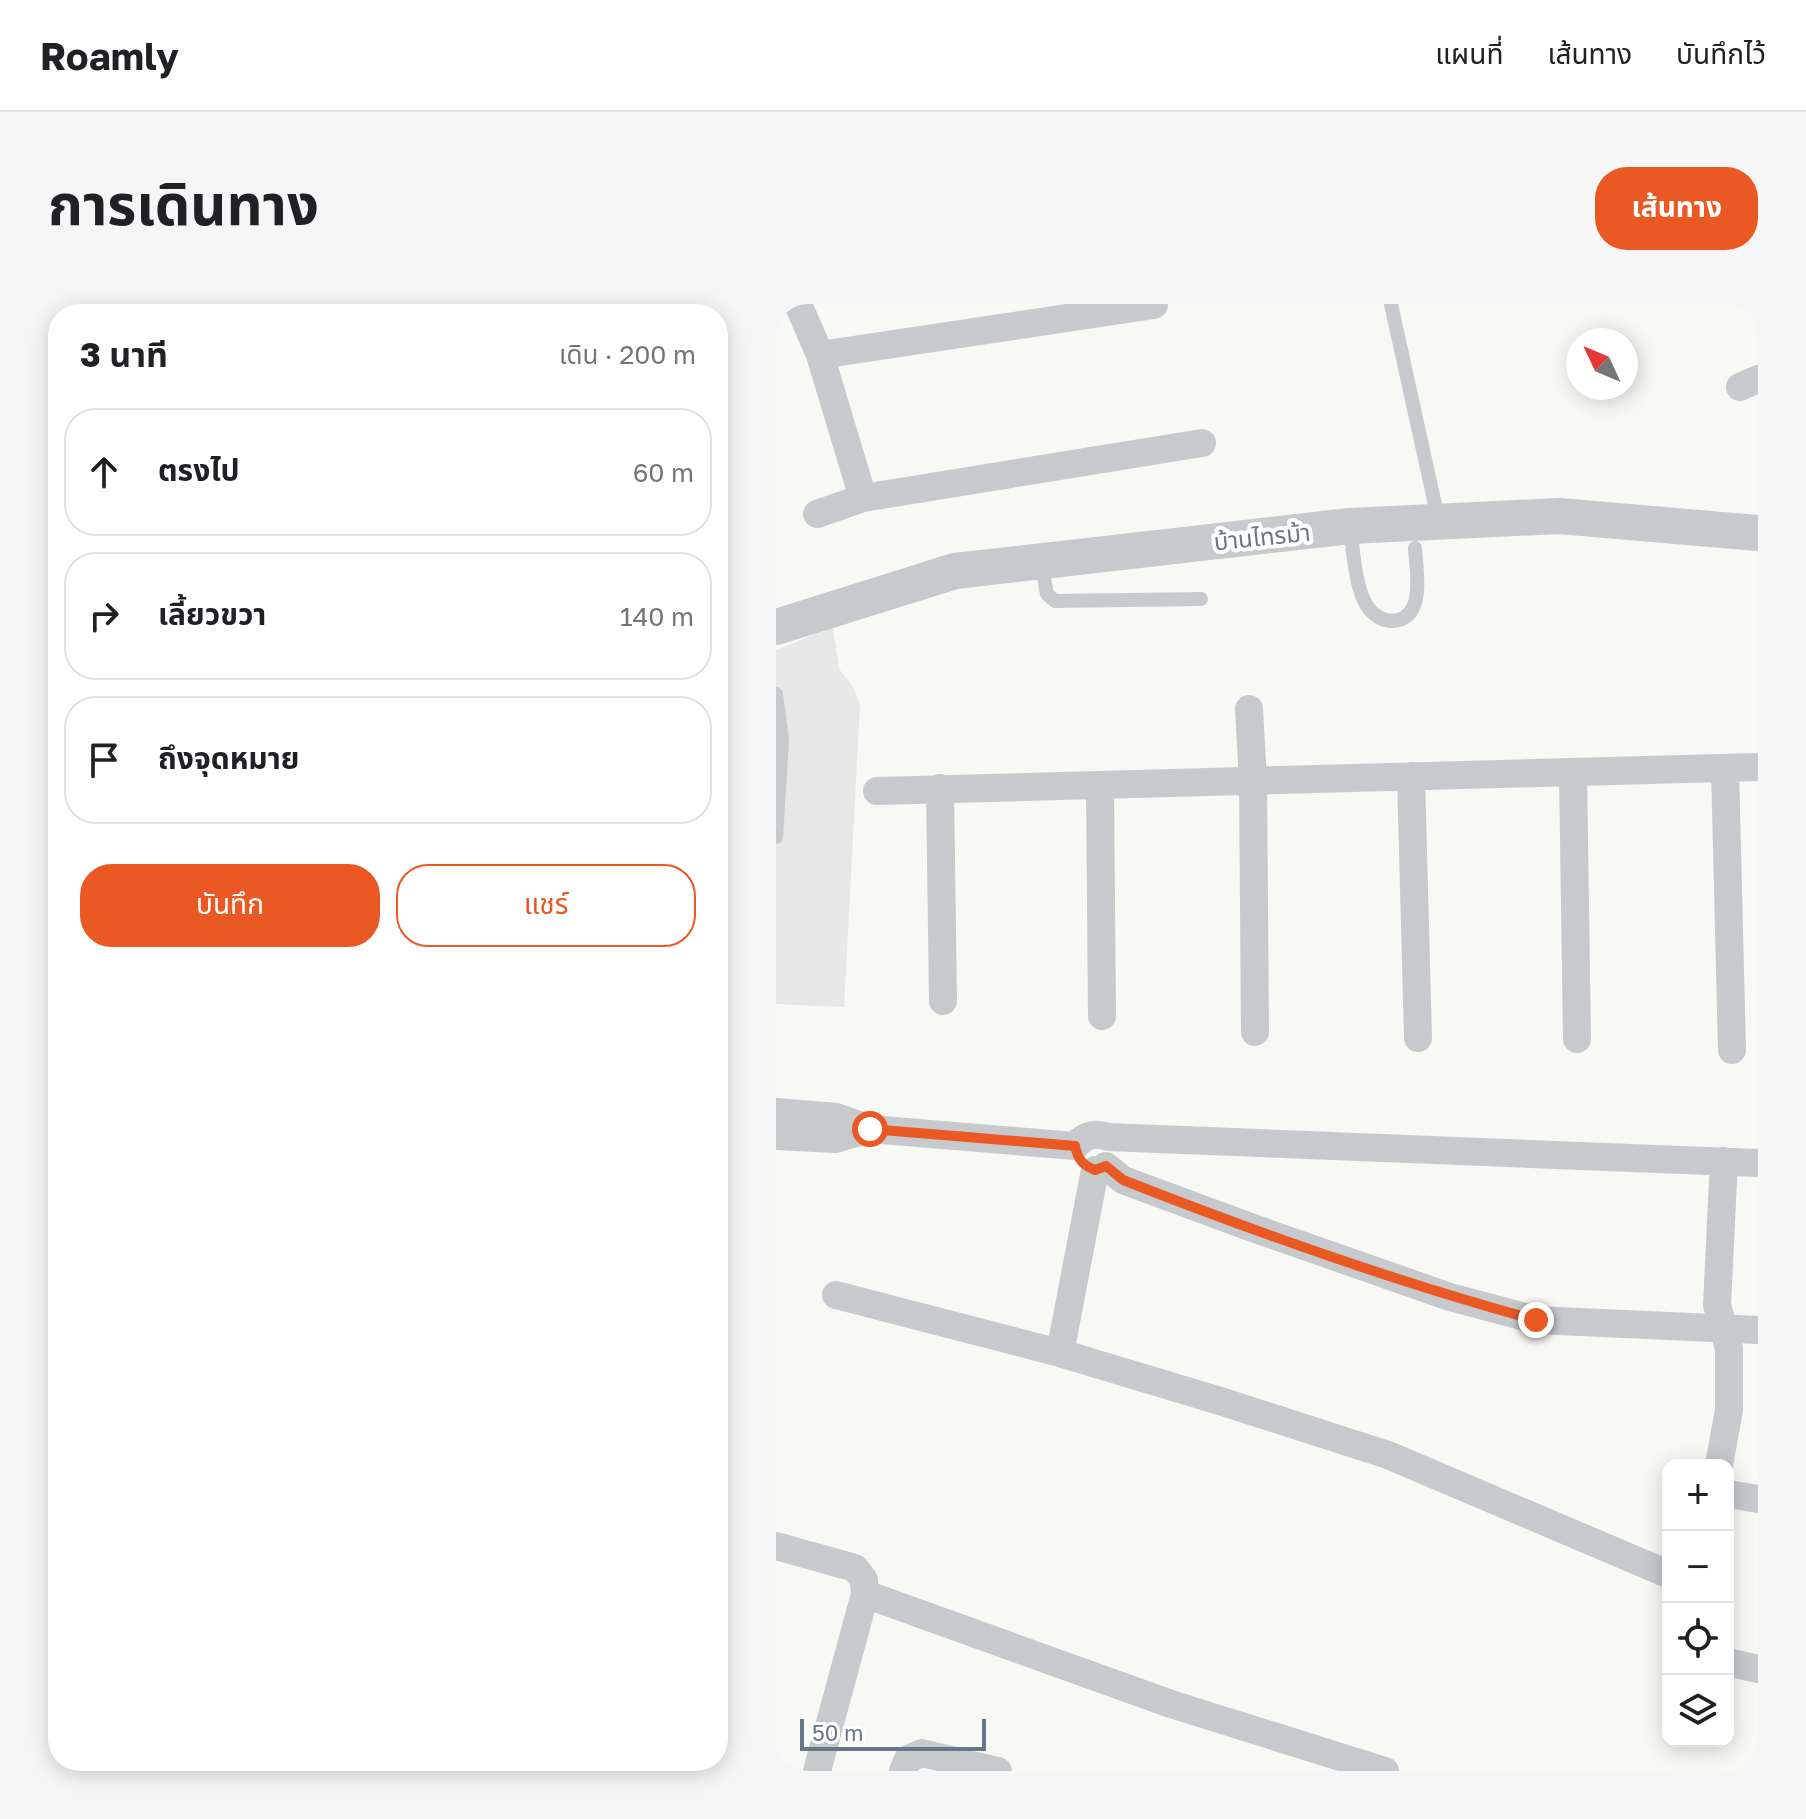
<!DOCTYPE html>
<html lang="th">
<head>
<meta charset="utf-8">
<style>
  :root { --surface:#fff; --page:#f6f6f6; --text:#202124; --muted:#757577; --line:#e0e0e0; --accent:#ea5823 }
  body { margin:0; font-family:"Golos Text","Noto Sans Thai",sans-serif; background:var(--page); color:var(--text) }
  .controls { position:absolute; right:24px; bottom:24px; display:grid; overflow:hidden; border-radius:16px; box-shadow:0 4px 20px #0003 }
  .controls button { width:72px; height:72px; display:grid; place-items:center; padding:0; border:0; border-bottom:2px solid var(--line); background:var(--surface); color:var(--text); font:40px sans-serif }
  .compass { position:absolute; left:790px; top:24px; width:72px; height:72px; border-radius:50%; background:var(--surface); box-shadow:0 4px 20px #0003; rotate:314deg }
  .scale { position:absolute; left:24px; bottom:20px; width:186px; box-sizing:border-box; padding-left:8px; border:4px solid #667787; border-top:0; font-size:22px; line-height:28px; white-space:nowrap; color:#667787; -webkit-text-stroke:6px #fff; paint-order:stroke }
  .stop { position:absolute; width:24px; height:24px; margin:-18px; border:6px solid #ea5823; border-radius:50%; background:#fff }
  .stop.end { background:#ea5823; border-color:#fff; box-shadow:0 2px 8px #0008 }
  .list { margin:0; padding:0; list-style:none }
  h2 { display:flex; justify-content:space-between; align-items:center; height:104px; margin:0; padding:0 32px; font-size:34px }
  h2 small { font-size:26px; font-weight:400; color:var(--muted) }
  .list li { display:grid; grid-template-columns:52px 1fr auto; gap:24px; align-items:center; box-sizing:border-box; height:128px; margin:0 16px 16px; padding:0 16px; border:2px solid var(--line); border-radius:32px }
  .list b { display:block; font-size:30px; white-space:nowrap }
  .list em { font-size:26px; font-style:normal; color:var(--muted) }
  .actions { display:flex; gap:16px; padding:24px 32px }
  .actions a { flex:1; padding:18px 0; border:2px solid var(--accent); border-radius:32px; text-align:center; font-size:28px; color:var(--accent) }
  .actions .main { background:var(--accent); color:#fff }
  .icon { flex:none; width:44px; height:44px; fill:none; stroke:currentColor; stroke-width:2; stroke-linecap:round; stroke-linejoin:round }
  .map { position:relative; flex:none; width:982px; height:1467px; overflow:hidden; border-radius:32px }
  header { display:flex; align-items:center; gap:48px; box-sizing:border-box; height:112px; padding:0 40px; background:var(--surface); border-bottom:2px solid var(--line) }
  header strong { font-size:38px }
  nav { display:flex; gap:44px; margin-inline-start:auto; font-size:28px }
  .intro { display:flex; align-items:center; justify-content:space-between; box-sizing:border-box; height:192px; padding:0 48px }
  h1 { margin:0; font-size:56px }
  .button { padding:20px 36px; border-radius:32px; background:var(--accent); color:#fff; font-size:28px; font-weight:700 }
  main { display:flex; gap:48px; padding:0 48px }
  aside { flex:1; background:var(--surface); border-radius:32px; box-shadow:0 4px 20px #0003 }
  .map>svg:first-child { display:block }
  .built { fill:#e6e7e6 }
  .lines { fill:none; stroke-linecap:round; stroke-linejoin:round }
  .service { stroke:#c6cacd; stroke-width:14 }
  .minor { stroke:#c6cacd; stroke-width:28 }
  .tertiary { stroke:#c6cacd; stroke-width:36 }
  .route { stroke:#ea5823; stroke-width:10 }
  .labels { text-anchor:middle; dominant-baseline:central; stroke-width:8; stroke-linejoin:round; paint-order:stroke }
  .street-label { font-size:24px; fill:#667787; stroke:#fff }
</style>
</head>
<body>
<header>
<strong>Roamly</strong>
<nav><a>แผนที่</a><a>เส้นทาง</a><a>บันทึกไว้</a></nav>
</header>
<div class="intro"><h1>การเดินทาง</h1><a class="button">เส้นทาง</a></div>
<main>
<aside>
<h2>3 นาที<small>เดิน · 200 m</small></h2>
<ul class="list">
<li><svg class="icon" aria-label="ahead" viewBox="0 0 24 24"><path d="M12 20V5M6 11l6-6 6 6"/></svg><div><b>ตรงไป</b></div><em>60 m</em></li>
<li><svg class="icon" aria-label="right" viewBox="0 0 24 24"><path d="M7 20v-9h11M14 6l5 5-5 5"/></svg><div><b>เลี้ยวขวา</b></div><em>140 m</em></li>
<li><svg class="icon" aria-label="arrive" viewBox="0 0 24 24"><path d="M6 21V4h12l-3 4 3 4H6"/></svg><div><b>ถึงจุดหมาย</b></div></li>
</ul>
<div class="actions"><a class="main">บันทึก</a><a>แชร์</a></div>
</aside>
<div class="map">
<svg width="982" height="1467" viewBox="0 0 982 1467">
  <rect width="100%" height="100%" fill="#f8f8f5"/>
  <path class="built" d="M57 323 63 365 77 383 84 400 68 703 0 700V346Z"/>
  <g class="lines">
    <path class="service" d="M615 0 663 219
      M574 223C577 245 579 283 591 302 596 310 606 317 616 317 651 315 640 266 639 244
      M265 258 271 290 279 297 425 295
      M0 390 6 437 0 533"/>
    <path class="minor" d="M22 0 44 51 87 194
      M44 51 378 1
      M964 83 982 75
      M41 210 87 194 426 139
      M473 405 477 475 479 728
      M949 464 956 746
      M797 468 801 735
      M635 472 642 734
      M324 482 326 712
      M164 484 167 697
      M101 487 982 463
      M0 808 60 813 94 825 299 842C309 831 319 828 332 833L982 859
      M0 832 59 835 94 825
      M330 862 347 876 474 923 674 993 760 1016 982 1026
      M60 991 284 1049 444 1097 612 1151 892 1270
      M284 1049 319 866
      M943 1161 953 1106V1045L941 1001 948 857
      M952 1190 982 1195
      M0 1242 79 1264 88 1276 89 1290 41 1467
      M89 1290 395 1400 609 1467
      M952 1358 982 1365
      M127 1467 132 1455 146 1449 222 1467"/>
    <path class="tertiary" d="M0 323 179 267 574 222 783 212 982 229"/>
  </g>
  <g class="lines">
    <path class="route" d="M94 825 299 842C302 855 306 861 319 866L330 862 347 876C482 929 620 978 760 1016"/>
  </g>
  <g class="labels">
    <g class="street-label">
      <text transform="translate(486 232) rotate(-6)">บ้านไทรม้า</text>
    </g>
  </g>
</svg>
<div class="controls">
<button>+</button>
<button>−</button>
<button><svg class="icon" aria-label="locate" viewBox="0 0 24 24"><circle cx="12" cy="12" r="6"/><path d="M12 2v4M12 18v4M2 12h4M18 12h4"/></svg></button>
<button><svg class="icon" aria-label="layers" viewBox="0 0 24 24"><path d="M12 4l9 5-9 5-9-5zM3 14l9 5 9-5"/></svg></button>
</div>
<svg class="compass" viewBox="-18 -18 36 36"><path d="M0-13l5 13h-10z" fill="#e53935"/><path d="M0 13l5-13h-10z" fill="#757577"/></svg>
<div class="scale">50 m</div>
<div class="stop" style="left:94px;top:825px"></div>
<div class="stop end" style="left:760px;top:1016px"></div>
</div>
</main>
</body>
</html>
